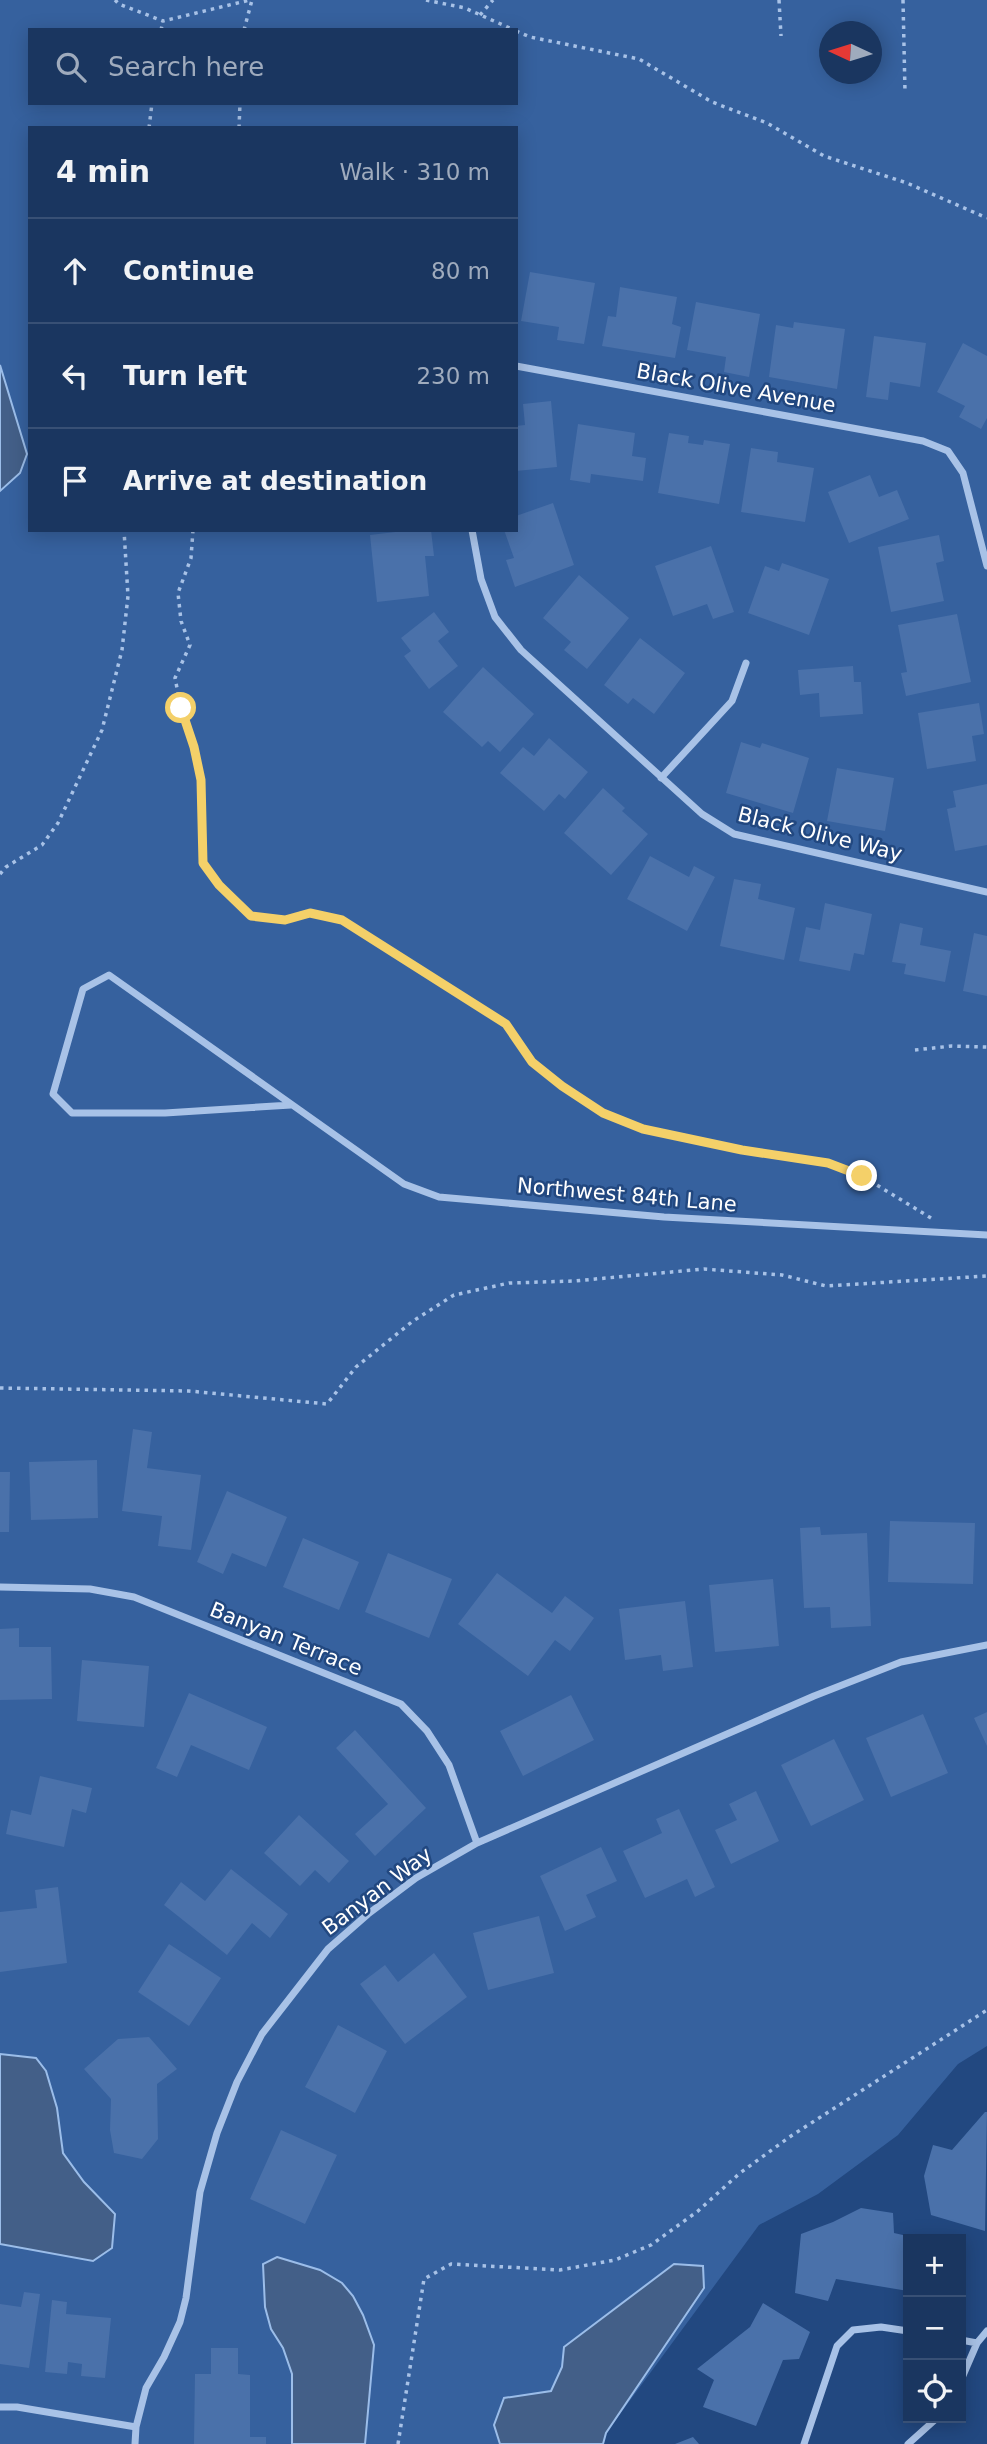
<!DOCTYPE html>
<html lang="en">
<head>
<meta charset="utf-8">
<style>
  :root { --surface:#1a3660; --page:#233e66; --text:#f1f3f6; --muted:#9fabbd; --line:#385075 }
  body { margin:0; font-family:"DejaVu Sans",sans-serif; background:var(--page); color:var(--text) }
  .controls { position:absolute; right:21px; bottom:21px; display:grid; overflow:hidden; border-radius:0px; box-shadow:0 4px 18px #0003 }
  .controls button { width:63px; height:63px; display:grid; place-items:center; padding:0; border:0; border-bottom:2px solid var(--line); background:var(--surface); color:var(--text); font:35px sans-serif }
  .compass { position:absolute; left:819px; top:21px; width:63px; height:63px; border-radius:50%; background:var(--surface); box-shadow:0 4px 18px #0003; rotate:274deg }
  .stop { position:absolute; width:21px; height:21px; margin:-16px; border:5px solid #f4d069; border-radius:50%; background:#fff }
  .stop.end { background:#f4d069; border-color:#fff; box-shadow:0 2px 7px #0008 }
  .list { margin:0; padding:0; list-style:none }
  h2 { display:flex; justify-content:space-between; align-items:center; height:91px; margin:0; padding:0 28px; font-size:30px }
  h2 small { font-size:23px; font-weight:400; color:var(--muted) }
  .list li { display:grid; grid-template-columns:46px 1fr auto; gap:21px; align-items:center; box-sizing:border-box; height:105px; padding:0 28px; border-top:2px solid var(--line) }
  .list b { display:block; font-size:26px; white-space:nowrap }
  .list em { font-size:23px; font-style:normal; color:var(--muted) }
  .icon { flex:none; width:38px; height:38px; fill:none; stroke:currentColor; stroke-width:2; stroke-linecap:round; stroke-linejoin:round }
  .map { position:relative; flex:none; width:987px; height:2444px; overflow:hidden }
  .search { position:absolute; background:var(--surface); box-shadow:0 4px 18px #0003; left:28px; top:28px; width:490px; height:77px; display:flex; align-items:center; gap:18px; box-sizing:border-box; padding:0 24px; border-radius:0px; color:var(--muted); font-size:26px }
  .panel { position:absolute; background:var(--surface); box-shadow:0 4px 18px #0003; left:28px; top:126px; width:490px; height:406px; border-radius:0px }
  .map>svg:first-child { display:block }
  .green { fill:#36619e; fill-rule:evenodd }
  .water { fill:#435f88; stroke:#9bbde9; stroke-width:2 }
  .building { fill:#4a71aa }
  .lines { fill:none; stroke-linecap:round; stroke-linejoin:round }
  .path { stroke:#a8c2e7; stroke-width:3.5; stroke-dasharray:3.5 5; stroke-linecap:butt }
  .street { stroke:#a8c2e7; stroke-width:7 }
  .route { stroke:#f4d069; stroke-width:9 }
  .labels { text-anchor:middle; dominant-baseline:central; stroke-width:5; stroke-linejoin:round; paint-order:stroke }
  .street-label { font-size:21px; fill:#fff; stroke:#224880 }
</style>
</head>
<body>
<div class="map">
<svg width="987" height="2444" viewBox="0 0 987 2444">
  <rect width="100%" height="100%" fill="#224880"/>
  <path class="green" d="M0 0H987V2046L958 2064 898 2135 818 2194 759 2225 606 2433 603 2444H0ZM30 30H516V103H30ZM830 32H872V74H830ZM30 128H516V530H30Z"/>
  <path class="water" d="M0 365 27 454 20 473 0 491Z
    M0 2054 36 2058 46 2071 57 2108 63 2153 84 2182 115 2214 112 2248 93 2261 0 2244Z
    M277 2257 320 2270 342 2283 353 2296 363 2315 374 2345 365 2444H292V2374L283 2348 271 2329 265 2307 263 2264Z
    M674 2264 703 2266 704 2288 606 2433 603 2444H500L494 2425 504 2398 551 2391 562 2367 564 2347Z"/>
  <path class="building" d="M530 272 595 283 584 344 557 340 559 327 521 321Z
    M620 287 677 297 672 324 681 327 675 358 602 346 608 316 616 317Z
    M696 302 760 314 749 377 724 372 726 357 687 350Z
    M794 322 845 329 837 389 769 377 776 325 793 328Z
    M874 336 926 343 920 387 890 382 888 400 866 397Z
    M963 343 987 356V418L981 429 959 417 965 406 937 392Z
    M551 401 557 467 516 471V426L525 425 523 404Z
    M578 424 635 433 632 456 646 458 643 481 591 474 590 483 570 480Z
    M669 433 689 436 688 443 703 445 704 440 730 444 719 504 658 493Z
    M751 448 778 452 777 462 814 468 805 522 741 512Z
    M870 475 879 497 897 490 909 519 849 543 828 492Z
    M553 503 574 565 515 587 506 560 514 558 504 530H516V516Z
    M412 530H431L434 556H425L429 596 377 602 370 535Z
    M939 535 944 561 936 563 944 601 891 612 878 547Z
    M711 546 734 612 713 619 707 604 673 616 655 566Z
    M782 563 829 579 809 635 748 613 765 566 779 571Z
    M579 575 629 618 587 669 564 650 571 642 543 618Z
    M434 612 449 632 438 641 458 666 429 689 404 656 411 651 401 638Z
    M957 614 971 682 906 696 901 673 907 672 898 625Z
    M640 638 685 673 654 714 633 698 628 704 604 685Z
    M853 666 854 682H861L863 714 820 717 819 693 800 695 798 670Z
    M483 667 534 714 500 752 488 741 482 747 443 712Z
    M979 703 984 734 972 736 976 761 927 769 918 713Z
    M549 738 588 772 565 799 559 794 544 811 500 773 523 747 534 756Z
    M741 742 760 748 762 743 809 758 793 813 726 793Z
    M837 768 894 778 885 831 827 821Z
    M987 784V845L955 851 947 809 956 807 953 791Z
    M603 788 625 808 622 811 648 834 611 875 564 833Z
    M650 856 689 877 694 866 715 877 687 931 627 899Z
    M734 879 761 884 758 899 795 908 784 960 720 946Z
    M825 903 872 914 864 955 854 953 850 971 799 961 806 927 820 930Z
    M900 923 923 928 920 945 951 951 945 982 904 974 906 964 892 962Z
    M974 933 987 936V996L963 991Z
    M133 1429 152 1432 147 1468 201 1475 191 1550 158 1546 162 1516 122 1511Z
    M97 1460 98 1518 31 1520 29 1462Z
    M0 1472H10L9 1532H0Z
    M227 1491 287 1517 266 1567 232 1553 223 1574 197 1562Z
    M890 1521 975 1523 973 1584 888 1582Z
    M820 1527 821 1535 867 1533 871 1626 831 1628 830 1607 804 1608 800 1528Z
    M303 1538 359 1562 339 1610 283 1587Z
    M388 1553 452 1579 429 1638 365 1612Z
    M497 1573 552 1613 565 1596 594 1618 570 1651 555 1640 528 1676 458 1624Z
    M773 1579 779 1646 715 1652 709 1585Z
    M685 1601 693 1667 663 1671 661 1655 625 1660 619 1609Z
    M19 1628V1647H51L52 1699 0 1700V1629Z
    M82 1660 149 1666 144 1727 77 1721Z
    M189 1693 267 1727 249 1770 191 1745 177 1777 156 1768Z
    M571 1695 594 1740 523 1776 500 1731Z
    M987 1712V1746L974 1718Z
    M923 1714 948 1773 891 1797 866 1738Z
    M355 1730 426 1808 375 1856 355 1834 388 1804 336 1748Z
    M834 1739 864 1800 811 1826 781 1765Z
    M40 1776 92 1788 86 1813 72 1809 64 1847 6 1834 11 1810 31 1815Z
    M756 1791 779 1841 731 1864 715 1830 737 1820 729 1804Z
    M679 1809 715 1887 695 1897 687 1879 645 1898 623 1851 662 1833 656 1819Z
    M299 1815 349 1861 329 1883 315 1870 300 1886 264 1853Z
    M601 1847 617 1881 586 1895 596 1917 565 1931 540 1876Z
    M231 1869 288 1914 270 1938 252 1923 227 1955 164 1905 181 1882 205 1901Z
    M58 1887 67 1963 0 1972V1912L37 1908 35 1890Z
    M539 1916 554 1973 488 1990 473 1933Z
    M169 1944 221 1978 189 2026 138 1992Z
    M434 1953 467 1997 405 2044 360 1984 385 1965 398 1982Z
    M338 2025 387 2051 355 2113 305 2087Z
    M149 2037 177 2069 157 2084 158 2139 142 2159 114 2153 110 2130 111 2099 84 2069 118 2039Z
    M985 2112H987L985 2231 931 2215 924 2176 933 2145 952 2150Z
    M281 2130 337 2155 305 2224 250 2199Z
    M861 2208 893 2213 894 2233 916 2238 908 2239V2291L836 2279 828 2301 795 2293 801 2234 833 2222Z
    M24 2292 40 2294 29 2368 0 2364V2304L21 2307Z
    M52 2300 67 2302 66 2314 111 2318 105 2378 81 2376 82 2364 68 2362 67 2374 45 2372Z
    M763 2303 810 2332 799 2359 783 2360 756 2426 703 2407 714 2380 697 2369 750 2327Z
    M211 2348H238V2374L250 2375V2437H266V2444H194L195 2374H211Z
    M693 2437 699 2444H675Z"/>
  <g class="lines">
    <path class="path" d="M115 0 119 4 163 21 250 0
      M426 0 465 8 514 30
      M779 0 781 36
      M903 0 905 92
      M480 15 493 0
      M161 30 163 21
      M244 30 252 0
      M516 31 530 37 639 59 712 102 767 123 824 156 907 183 987 218
      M149 128 152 103
      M239 128 240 103
      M193 530 191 558 178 593 181 621 190 645 175 678 181 708 194 747 201 780 203 863 219 885 251 916 285 920 310 913 342 920 506 1024 532 1063 562 1086 603 1113 643 1129 742 1150 828 1163 862 1176 931 1218
      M0 874 6 867 42 845 58 823 102 730 122 650 128 596 124 530
      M915 1050 952 1046 987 1047
      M0 1388 189 1391 327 1404 356 1367 413 1321 454 1295 509 1283 574 1281 704 1269 782 1275 826 1286 987 1276
      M398 2444 424 2279 451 2264 560 2270 615 2260 651 2245 698 2211 740 2173 791 2136 987 2010"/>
    <path class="street" d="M516 366 923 441 948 451 963 473 987 566
      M472 530 481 579 495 617 521 650 702 814 734 834 987 892
      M661 778 732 701 746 663
      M291 1105 165 1113H72L53 1094 83 989 109 975 404 1184 439 1197 664 1217 987 1235
      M0 1587 90 1589 134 1597 401 1704 427 1731 449 1765 477 1843
      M961 2340 977 2343
      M961 2380 977 2343 987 2331
      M0 2407H17L136 2427
      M135 2444 136 2427 146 2388 164 2357 180 2322 186 2298 200 2192 217 2133 237 2082 262 2034 328 1949 368 1914 416 1878 477 1843 814 1696 901 1662 987 1645
      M804 2444 837 2346 853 2330 881 2327 908 2331
      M908 2444 937 2418"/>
  </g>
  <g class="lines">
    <path class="route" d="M181 708 194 747 201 780 203 863 219 885 251 916 285 920 310 913 342 920 506 1024 532 1062 562 1086 603 1113 643 1129 742 1150 828 1163 862 1176"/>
  </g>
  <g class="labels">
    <g class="street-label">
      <text transform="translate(736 388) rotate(10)">Black Olive Avenue</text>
      <text transform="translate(820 834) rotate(14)">Black Olive Way</text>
      <text transform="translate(627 1195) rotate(5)">Northwest 84th Lane</text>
      <text transform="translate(286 1639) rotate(22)">Banyan Terrace</text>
      <text transform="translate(377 1891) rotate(-37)">Banyan Way</text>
    </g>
  </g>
</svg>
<div class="controls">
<button>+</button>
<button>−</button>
<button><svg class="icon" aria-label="locate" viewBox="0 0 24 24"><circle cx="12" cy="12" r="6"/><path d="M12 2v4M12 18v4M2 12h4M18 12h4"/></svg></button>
</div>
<svg class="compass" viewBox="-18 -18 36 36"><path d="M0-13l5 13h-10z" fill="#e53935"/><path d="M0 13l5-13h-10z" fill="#9fabbd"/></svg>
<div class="stop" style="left:181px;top:708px"></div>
<div class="stop end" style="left:862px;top:1176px"></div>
<div class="search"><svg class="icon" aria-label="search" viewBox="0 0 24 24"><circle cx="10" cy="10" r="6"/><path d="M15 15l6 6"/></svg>Search here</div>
<section class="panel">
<h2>4 min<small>Walk · 310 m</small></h2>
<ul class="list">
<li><svg class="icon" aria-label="ahead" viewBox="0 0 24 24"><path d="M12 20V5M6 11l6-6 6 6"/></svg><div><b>Continue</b></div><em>80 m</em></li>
<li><svg class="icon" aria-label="left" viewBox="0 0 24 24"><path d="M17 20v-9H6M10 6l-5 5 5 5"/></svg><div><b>Turn left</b></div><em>230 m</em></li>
<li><svg class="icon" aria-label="arrive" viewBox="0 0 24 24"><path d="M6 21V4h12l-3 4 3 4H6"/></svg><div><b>Arrive at destination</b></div></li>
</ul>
</section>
</div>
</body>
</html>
